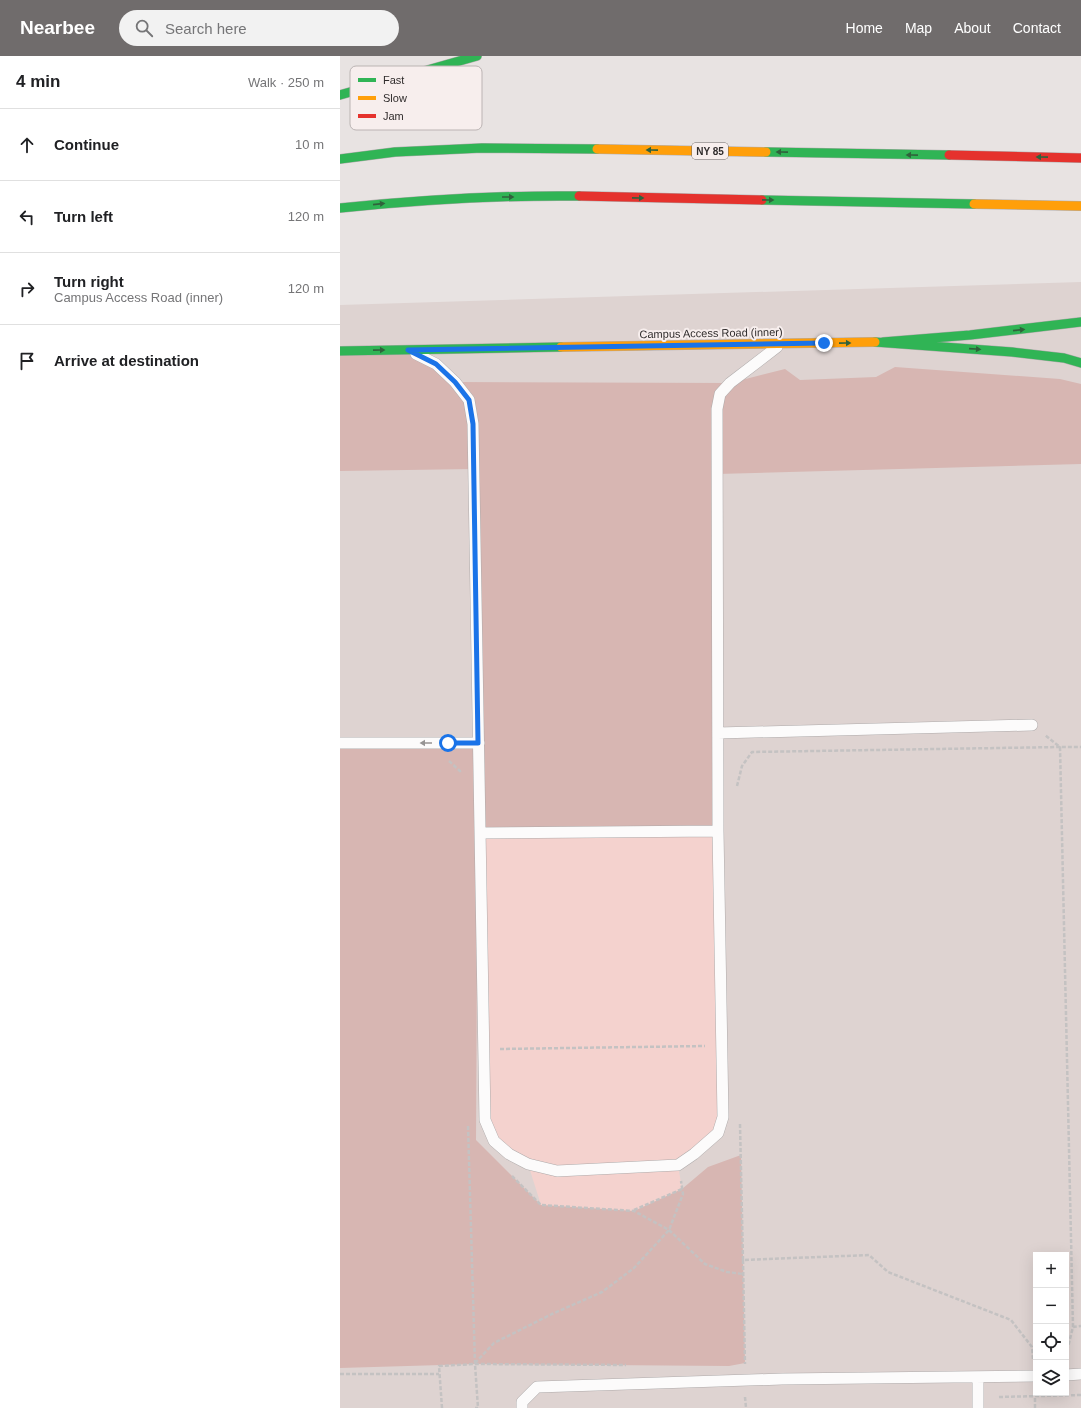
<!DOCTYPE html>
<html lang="en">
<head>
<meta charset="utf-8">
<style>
  :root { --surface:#fff; --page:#f2f2f2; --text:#202124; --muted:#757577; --line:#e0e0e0; --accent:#706c6c }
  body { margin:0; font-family:Arial,sans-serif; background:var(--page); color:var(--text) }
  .controls { position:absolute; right:12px; bottom:12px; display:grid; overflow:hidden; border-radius:0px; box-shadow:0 4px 16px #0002 }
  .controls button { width:36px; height:36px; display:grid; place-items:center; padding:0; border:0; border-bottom:1px solid var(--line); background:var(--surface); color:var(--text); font:20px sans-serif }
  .stop { position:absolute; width:12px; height:12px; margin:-9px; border:3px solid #1a73e8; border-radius:50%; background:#fff }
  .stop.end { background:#1a73e8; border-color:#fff; box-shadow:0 1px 4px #0008 }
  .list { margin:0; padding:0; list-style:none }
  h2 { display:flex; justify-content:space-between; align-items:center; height:52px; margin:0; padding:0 16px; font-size:17px }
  h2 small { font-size:13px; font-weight:400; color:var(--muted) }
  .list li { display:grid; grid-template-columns:26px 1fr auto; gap:12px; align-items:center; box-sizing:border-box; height:72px; padding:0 16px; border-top:1px solid var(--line) }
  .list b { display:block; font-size:15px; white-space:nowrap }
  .list p { margin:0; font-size:13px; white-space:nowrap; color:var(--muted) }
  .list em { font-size:13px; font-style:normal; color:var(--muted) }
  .icon { flex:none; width:22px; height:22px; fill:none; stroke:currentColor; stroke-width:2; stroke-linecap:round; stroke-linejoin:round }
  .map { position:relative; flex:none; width:741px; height:1352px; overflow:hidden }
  header { display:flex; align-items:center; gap:24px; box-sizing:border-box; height:56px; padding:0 20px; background:var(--accent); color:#fff }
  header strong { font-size:19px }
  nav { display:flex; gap:22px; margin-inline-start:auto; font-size:14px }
  .search { width:280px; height:36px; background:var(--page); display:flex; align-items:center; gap:10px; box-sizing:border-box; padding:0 14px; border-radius:22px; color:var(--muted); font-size:15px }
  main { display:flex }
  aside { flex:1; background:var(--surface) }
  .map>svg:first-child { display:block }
  .built { fill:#ded3d1; fill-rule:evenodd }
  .green { fill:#f4d2ce }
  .forest { fill:#d7b6b2 }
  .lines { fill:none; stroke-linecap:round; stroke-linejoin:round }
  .lane-casing { stroke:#aeaaaa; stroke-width:12 }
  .fast-casing { stroke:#aeaaaa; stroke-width:10 }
  .slow-casing { stroke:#aeaaaa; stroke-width:10 }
  .jam-casing { stroke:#aeaaaa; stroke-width:10 }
  .path { stroke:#c4c2c2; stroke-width:2.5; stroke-dasharray:4 2; stroke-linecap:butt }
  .lane { stroke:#fcfbfb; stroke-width:11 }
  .fast { stroke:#30b455; stroke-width:9 }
  .slow { stroke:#ff9f0a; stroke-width:9 }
  .jam { stroke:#e5322d; stroke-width:9 }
  .oneway { fill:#30623c }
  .oneway2 { fill:#969494 }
  .route { stroke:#1a73e8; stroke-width:5 }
  .labels { text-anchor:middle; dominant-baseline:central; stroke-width:4; stroke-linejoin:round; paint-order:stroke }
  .shield { fill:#f7eeed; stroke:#6c6666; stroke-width:1 }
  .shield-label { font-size:10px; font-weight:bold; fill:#302c2c }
  .street-label { font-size:11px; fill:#302c2c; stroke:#f7eeed }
  .key { fill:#f7eeed; stroke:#bbb4b3; stroke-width:1 }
  .key-label { font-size:11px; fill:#302c2c }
</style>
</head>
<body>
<header>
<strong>Nearbee</strong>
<div class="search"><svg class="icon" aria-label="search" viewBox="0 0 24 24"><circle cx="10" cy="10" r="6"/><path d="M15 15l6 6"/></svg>Search here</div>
<nav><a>Home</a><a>Map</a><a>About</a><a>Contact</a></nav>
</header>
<main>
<aside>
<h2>4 min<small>Walk · 250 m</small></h2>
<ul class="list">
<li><svg class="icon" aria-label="ahead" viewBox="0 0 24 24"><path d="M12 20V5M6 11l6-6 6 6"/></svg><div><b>Continue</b></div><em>10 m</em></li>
<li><svg class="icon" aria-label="left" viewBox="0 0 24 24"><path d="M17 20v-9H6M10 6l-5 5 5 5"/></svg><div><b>Turn left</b></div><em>120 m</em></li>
<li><svg class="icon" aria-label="right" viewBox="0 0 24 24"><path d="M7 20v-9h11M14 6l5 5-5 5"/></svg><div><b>Turn right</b><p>Campus Access Road (inner)</p></div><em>120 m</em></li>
<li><svg class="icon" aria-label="arrive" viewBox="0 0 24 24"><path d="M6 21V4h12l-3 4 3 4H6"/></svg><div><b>Arrive at destination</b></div></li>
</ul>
</aside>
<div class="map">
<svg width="741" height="1352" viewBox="0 0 741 1352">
  <rect width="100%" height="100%" fill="#e8e3e2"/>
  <path class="built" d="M741 226V1352H0V249ZM696 1199H726V1337H696Z"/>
  <path class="green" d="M139 695 378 698V1077L338 1109 342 1133 294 1155 201 1149 188 1108 169 1098 145 1064Z"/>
  <path class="forest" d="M68 294 115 326 390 327 445 313 460 324 536 321 555 311 720 323 741 328V408L377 418 378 775 140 777 138 715 136 1084 201 1149 294 1155 342 1133 368 1111 401 1099 405 1307 389 1310 135 1308 0 1312V691L138 687 133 413 0 415V298Z"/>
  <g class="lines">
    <g class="lane-casing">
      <path id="lane" d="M76 298 96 308 115 326 129 344 133 368 145 1064 154 1085 169 1098 188 1108 217 1115 338 1109 354 1098 378 1077 383 1061 378 775
        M378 677 692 669
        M0 687H139
        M140 777 378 775 377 353 380 338 390 327 437 291
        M726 1319 741 1318
        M638 1321V1352
        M182 1352V1346L197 1331 442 1323 696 1320"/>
    </g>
    <g class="fast-casing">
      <path id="fast" d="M0 39 137 0
        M426 96 609 99
        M0 103 55 96 142 92 257 93
        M422 144 634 148
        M0 152C79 144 159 139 239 140
        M535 286 672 296 724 302 741 307
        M543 286 630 279 741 266
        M0 295 221 291"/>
    </g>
    <g class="slow-casing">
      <path id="slow" d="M257 93 426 96
        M634 148 741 150
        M221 291 535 286"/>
    </g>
    <g class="jam-casing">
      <path id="jam" d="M609 99 741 102
        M239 140 422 144"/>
    </g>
    <path class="path" d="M109 705 120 715V717
      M397 730 402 710 412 696 720 691 705 679
      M160 993 365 990
      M400 1068 403 1204 529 1199 548 1216 671 1264 692 1291 693 1303
      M128 1070 135 1308 138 1352H135
      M172 1120 201 1149 294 1155 329 1174 365 1208 387 1216 403 1218
      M294 1154 342 1133
      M403 1204 405 1308
      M733 1271 720 691H741
      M726 1294 728 1291 733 1271 741 1270
      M135 1307 154 1287 212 1258 262 1236 294 1212 329 1174 343 1138 341 1125
      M0 1318H99
      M695 1336V1352
      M405 1341 406 1352
      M659 1341 741 1339
      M102 1352 99 1310 135 1308 286 1309"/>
    <use href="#lane" class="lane"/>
    <use href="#fast" class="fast"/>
    <use href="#slow" class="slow"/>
    <use href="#jam" class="jam"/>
  </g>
  <defs><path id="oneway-solid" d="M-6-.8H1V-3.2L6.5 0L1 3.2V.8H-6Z"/></defs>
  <g class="oneway">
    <use href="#oneway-solid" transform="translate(312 94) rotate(-179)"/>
    <use href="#oneway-solid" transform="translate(442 96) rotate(-179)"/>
    <use href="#oneway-solid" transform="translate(572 99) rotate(-179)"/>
    <use href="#oneway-solid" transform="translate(702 101) rotate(-179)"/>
    <use href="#oneway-solid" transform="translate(168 141)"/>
    <use href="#oneway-solid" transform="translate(298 142) rotate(1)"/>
    <use href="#oneway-solid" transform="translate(428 144) rotate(1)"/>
    <use href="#oneway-solid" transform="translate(39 148) rotate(-6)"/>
    <use href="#oneway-solid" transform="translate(679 274) rotate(-6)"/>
    <use href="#oneway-solid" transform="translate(505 287) rotate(-1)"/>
    <use href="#oneway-solid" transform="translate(635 293) rotate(4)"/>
    <use href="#oneway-solid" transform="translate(39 294) rotate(-1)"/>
  </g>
  <use class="oneway2" href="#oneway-solid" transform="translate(86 687) rotate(180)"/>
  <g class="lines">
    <path class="route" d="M108 687H138L133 368 129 344 115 326 96 308 68 294 484 287"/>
  </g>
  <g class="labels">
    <rect class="shield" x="352" y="87" width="36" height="16" rx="3"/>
    <g class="shield-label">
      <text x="370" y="95">NY 85</text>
    </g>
    <g class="street-label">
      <text transform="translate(371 277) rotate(-1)">Campus Access Road (inner)</text>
    </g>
  </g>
  <rect x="10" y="10" width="132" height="64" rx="6" class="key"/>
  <rect x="18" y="22" width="18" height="4" fill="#30b455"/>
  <rect x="18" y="40" width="18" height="4" fill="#ff9f0a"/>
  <rect x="18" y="58" width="18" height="4" fill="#e5322d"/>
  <g class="key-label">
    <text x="43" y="28">Fast</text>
    <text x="43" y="46">Slow</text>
    <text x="43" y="64">Jam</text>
  </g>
</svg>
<div class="controls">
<button>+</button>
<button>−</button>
<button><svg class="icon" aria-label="locate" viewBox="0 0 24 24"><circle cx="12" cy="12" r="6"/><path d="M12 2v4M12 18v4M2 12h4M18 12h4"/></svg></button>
<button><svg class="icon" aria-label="layers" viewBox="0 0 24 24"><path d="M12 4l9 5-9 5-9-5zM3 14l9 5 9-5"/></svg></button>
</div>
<div class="stop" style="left:108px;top:687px"></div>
<div class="stop end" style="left:484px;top:287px"></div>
</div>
</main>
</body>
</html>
